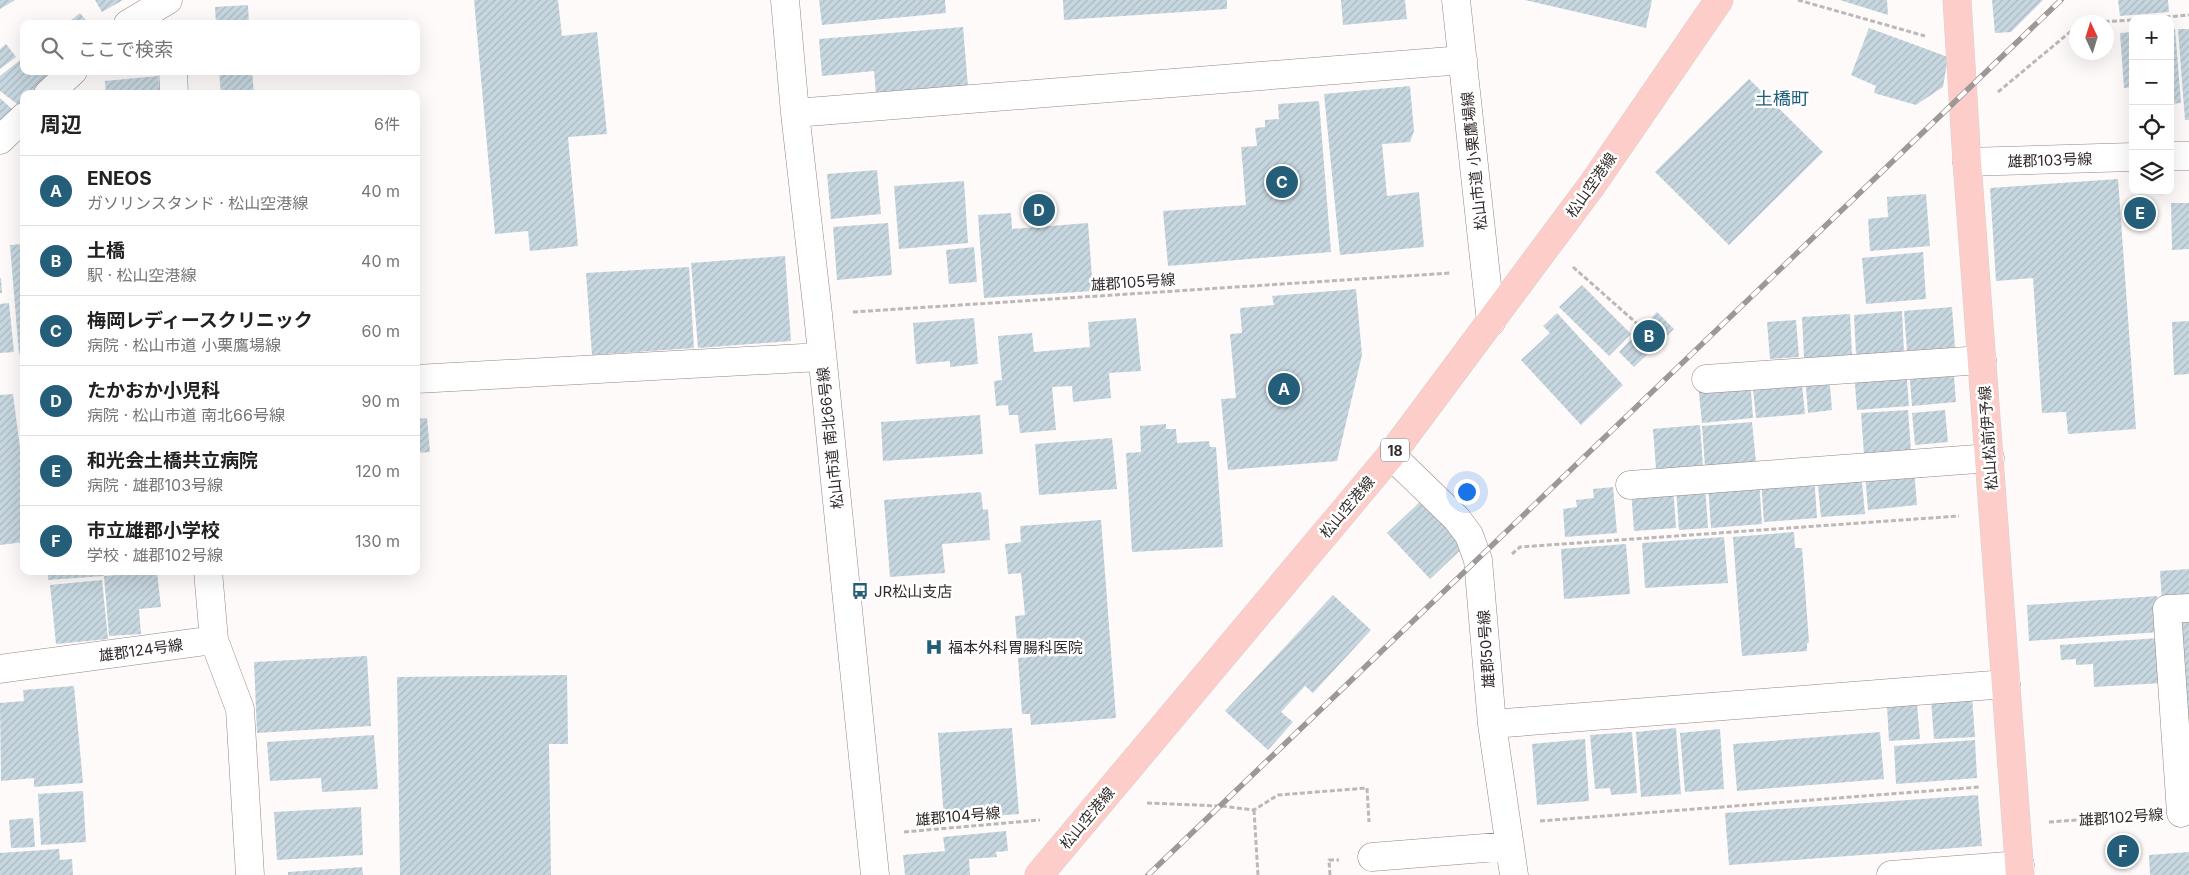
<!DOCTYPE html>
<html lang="ja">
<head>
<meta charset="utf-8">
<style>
  :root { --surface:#fff; --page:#f2f2f2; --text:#222; --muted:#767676; --line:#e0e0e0; --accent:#255e78 }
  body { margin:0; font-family:Inter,"Noto Sans JP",sans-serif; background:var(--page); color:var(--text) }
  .controls { position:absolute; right:15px; top:15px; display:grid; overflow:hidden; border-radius:10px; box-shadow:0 5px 20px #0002 }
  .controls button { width:45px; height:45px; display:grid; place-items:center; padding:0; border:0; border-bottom:1px solid var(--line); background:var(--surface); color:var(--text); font:25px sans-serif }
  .compass { position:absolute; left:2069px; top:15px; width:45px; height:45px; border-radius:50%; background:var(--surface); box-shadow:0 5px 20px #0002; rotate:356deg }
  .you { position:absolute; left:1466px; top:491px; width:18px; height:18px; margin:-12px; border:4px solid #fff; border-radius:50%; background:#1a73e8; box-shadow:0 0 0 8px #1a73e833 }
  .badge { display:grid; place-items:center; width:32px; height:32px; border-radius:50%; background:var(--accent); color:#fff; font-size:16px; font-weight:700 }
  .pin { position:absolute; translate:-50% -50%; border:2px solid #fff; box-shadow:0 1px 5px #0006 }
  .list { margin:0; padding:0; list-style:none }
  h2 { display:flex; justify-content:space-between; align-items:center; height:65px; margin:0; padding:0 20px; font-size:21px }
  h2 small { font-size:16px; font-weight:400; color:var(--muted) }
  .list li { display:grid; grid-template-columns:32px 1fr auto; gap:15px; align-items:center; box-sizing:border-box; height:70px; padding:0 20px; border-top:1px solid var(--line) }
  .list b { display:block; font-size:19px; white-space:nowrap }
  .list p { margin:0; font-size:16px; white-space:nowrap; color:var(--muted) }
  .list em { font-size:16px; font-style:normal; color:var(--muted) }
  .icon { flex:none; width:28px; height:28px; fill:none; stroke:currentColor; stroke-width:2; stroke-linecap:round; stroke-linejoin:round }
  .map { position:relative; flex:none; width:2189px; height:875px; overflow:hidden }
  .search { position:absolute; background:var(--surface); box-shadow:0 5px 20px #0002; left:20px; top:20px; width:400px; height:55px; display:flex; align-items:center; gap:12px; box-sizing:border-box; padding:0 18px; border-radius:10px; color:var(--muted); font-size:19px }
  .panel { position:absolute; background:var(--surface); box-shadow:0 5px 20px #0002; left:20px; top:90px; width:400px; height:485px; border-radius:10px }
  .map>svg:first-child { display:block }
  .building { fill:url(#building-hatch) }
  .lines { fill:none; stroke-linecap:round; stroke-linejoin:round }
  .minor-casing { stroke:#978583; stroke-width:29 }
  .major-casing { stroke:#d6d4d4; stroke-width:29 }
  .path { stroke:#bdb8b7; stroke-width:3; stroke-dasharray:5 2.5; stroke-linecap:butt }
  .minor { stroke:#fff; stroke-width:28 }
  .major { stroke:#fccdc9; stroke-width:28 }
  .rail-casing { stroke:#9d9796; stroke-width:5.5 }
  .rail { stroke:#fff; stroke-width:4; stroke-dasharray:11; stroke-linecap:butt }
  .labels { text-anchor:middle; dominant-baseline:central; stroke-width:5; stroke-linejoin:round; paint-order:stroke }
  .shield { fill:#fff; stroke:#706a6a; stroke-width:1 }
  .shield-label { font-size:14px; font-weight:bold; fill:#322a2a }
  .street-label { font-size:15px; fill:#322a2a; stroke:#fff }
  .poi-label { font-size:15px; fill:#322a2a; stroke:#fff; text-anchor:start }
  .quarter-label { font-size:18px; fill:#1b5d7b; stroke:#fff }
</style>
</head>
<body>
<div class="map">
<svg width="2189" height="875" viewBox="0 0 2189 875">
  <defs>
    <pattern id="building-hatch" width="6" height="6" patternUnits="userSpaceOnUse" patternTransform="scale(1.25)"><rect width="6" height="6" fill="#c7d7e0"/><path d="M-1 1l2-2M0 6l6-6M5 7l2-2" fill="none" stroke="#abb9c0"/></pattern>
  </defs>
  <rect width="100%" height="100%" fill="#fefaf9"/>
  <path class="building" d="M0 0H15L0 9Z
    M95 0H123L102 12Z
    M474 0H558L562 36 597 32 607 134 568 137 578 246 530 251 528 231 495 234Z
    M819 0H945L946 13 822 25Z
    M1063 0H1227V9L1064 20Z
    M1341 0H1405L1407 19 1343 25Z
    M1525 0H1652L1646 28Z
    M1840 0H1887L1888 15Z
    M1992 0H2043L2011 32 1995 33Z
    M2118 0H2168L2169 12 2120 16Z
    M248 5 249 24H216L215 7Z
    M80 13 89 24H66Z
    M963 27 968 87 876 95 874 71 822 76 819 39Z
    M1869 28 1948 57 1943 87 1916 105 1874 93 1876 86 1851 75Z
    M2170 29H2175L2181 103 2170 104Z
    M2178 29H2189V120H2185Z
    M2133 32V87L2124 88 2120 33Z
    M6 44 16 57 0 69V49Z
    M24 57V71H63L36 94H24V104L21 107 0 91V76Z
    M219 71H252L254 94H221Z
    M158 76 160 94H106L105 81Z
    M1749 79 1823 152 1729 245 1655 172Z
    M1410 86 1414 131 1410 142 1382 144 1387 196 1419 192 1424 247 1340 255 1324 94Z
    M0 98 12 109 0 121Z
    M1319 101 1331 252 1168 266 1163 211 1246 205 1241 147 1257 146 1255 128 1265 127V120L1279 119 1278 104Z
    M877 170 881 214 831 219 827 174Z
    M2118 179 2136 429 2068 434 2066 412 2042 413 2033 278 1996 281 1990 188Z
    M964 181 968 243 899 249 894 186Z
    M1926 194 1930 246 1870 251 1868 219 1888 217 1887 197Z
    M2171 203H2189V249L2172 250Z
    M1011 213 1012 229 1088 223 1093 291 984 298 978 215Z
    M888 223 892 275 837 280 833 227Z
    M24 244V353L19 354 10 245Z
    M974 247 977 282 949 284 946 250Z
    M1923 252 1926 299 1866 304 1862 258Z
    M785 256 791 341 698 348 691 263Z
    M689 267 694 348 592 355 586 273Z
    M0 278H1L2 293H0Z
    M1582 285 1631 334 1609 356 1559 307Z
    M1356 289 1362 355 1337 461 1228 470 1221 399 1236 398 1230 334 1242 333 1240 308 1274 305 1272 296Z
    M9 303 14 352 0 353V304Z
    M1952 307 1955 348 1907 351 1904 311Z
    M1902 311 1904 353 1856 355 1854 315Z
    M1657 312 1674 329 1634 367 1619 352Z
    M1557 313 1623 385 1581 425 1521 360 1550 333 1543 326Z
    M1850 314 1852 355 1804 358 1802 317Z
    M974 318 978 364 950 367V361L916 364 913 323Z
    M1136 318 1141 371 1109 373 1111 398 1073 402 1072 386 1052 387 1056 430 1020 433 1018 415H1009L1008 405 996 406 994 381 1002 380 998 336 1032 333 1034 352 1090 347 1088 322Z
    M1796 320 1799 357 1770 359 1767 322Z
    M2189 321V374L2174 375 2172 322Z
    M1953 364 1956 402 1912 406 1909 368Z
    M1906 368 1909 406 1857 410 1854 372Z
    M1829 374 1832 410 1808 413 1805 376Z
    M1801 375 1805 414 1756 418 1752 379Z
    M1750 379 1753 418 1702 423 1698 384Z
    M13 394 24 479V542L0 545V395Z
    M1908 410 1911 451 1864 455 1861 413Z
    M1945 410 1948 442 1915 445 1912 413Z
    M980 415 983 454 883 461 881 422Z
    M427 418 430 452 416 453V419Z
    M1752 422 1756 462 1705 466 1702 426Z
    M1166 424V429H1176L1177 443 1209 441 1210 447H1216L1223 547 1132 552 1126 453 1141 452 1140 426Z
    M1700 425 1703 466 1656 469 1653 429Z
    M1112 438 1117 489 1039 495 1035 444Z
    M1914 469 1917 505 1868 510 1865 473Z
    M1861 472 1865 514 1821 517 1817 476Z
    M1814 475 1817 518 1764 522 1761 480Z
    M1759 480 1762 524 1711 528 1708 484Z
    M1705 485 1708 528 1679 530 1676 487Z
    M1613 487 1617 533 1565 537 1563 509 1577 507 1576 500 1594 498 1593 489Z
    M1673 487 1676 528 1634 531 1631 490Z
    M981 492 983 510 988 509 990 540 942 544 945 573 890 577 884 500Z
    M1424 498 1467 544 1430 579 1387 533Z
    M1101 520 1116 718 1031 725 1030 714H1022L1018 658 1031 657 1030 642 1017 643 1015 616 1025 615 1021 573 1008 574 1005 544 1021 542 1020 526Z
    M1794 532 1795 548H1802L1809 642 1807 644V651L1742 656 1733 537Z
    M1724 537 1728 583 1645 588 1642 543Z
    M1626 544 1630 594 1564 599 1561 549Z
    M2189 569V600L2162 602 2160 571Z
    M48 571H103L104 576 157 572 161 607 139 609 141 634 109 636 104 576 48 580Z
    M102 580 108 639 56 644 50 585Z
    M1333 595 1371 630 1313 693 1305 686 1281 712 1293 722 1268 750 1225 711Z
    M2157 596 2160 632 2029 641 2027 605Z
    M2189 620V758L2177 621Z
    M2159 638 2163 683 2094 687 2093 664 2076 665V659L2061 660 2060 645Z
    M367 656 371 726 257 733 254 662Z
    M567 675 568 744H549L551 875H400L397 677Z
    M74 686 83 783 34 787V778L1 781 0 703 24 701 23 690Z
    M1972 697 1975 737 1934 739 1931 700Z
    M1917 704 1920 739 1889 741 1887 706Z
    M1012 728 1019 814 944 820 938 733Z
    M1676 728 1681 794 1641 797 1636 732Z
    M1720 729 1724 789 1685 792 1680 733Z
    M1632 732 1637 793 1611 795 1610 788 1595 789 1590 735Z
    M1880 732 1884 779 1737 791 1733 744Z
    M374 735 378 789 322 792 321 778 270 781 267 742Z
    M1585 739 1589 801 1537 805 1532 744Z
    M1975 740 1977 778 1896 784 1894 746Z
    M83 791 86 842 41 845 38 794Z
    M1978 795 1982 846 1729 865 1725 813Z
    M361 807 363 855 277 860 274 812Z
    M33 818 35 847 11 848 9 820Z
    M1006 831 1008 851 996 852 997 857 969 859 970 875H905L903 855 945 851 943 837Z
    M59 849 60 860 72 859 73 875H0V853Z
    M2189 852V875H2150L2149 855Z
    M362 867 363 875H288V872Z"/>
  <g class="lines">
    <g class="minor-casing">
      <path id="minor" d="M785 0 795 113 818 314 875 875
        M1456 0 1491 322
        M128 24 168 0
        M173 71 174 94
        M48 94 73 71
        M795 113 1463 60
        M0 140 24 117
        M2170 156H2189
        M1967 162 2133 157
        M416 379 821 357
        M1706 379 1982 360
        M1391 455 1457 519 1469 535 1478 560 1492 724 1514 875
        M1630 485 1990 458
        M214 640 240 709 250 875
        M0 669 214 640 208 571
        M1492 724 2006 684
        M2181 813 2167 609 2189 608
        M1372 857 1510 846
        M1891 875 2020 865"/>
    </g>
    <g class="major-casing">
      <path id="major" d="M1957 0 1967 162 2020 875
        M1039 875 1391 455 1592 185 1719 0"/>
    </g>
    <path class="path" d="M1798 0 1925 36
      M2143 19 2189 15
      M2097 22 2133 20
      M1998 92 2076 27
      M1573 267 1642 328
      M853 312 1451 273
      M1512 554 1520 547 1959 516
      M1147 803 1221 806 1254 810 1278 795 1367 788 1369 822
      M1254 810 1258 875
      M1540 821 1980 787
      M2049 822 2148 815
      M904 832 1040 820
      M1330 875 1329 860H1339"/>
    <use href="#minor" class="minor"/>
    <use href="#major" class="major"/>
    <g class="rail-casing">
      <path id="rail" d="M1148 875 2061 0"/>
    </g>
    <use href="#rail" class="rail"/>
  </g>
  <defs>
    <g id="bus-bare" transform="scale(1.35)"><path d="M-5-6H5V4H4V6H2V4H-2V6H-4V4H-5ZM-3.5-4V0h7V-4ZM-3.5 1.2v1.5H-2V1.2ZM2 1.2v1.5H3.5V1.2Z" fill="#255e78" stroke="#fff" stroke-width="2.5" paint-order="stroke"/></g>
    <g id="hospital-bare" transform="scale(1.35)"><path d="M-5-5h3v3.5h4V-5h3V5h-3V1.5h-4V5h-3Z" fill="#255e78" stroke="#fff" stroke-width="2.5" paint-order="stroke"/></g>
  </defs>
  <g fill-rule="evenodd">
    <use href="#bus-bare" x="860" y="591"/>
    <use href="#hospital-bare" x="934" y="647"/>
  </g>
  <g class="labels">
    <rect class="shield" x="1381" y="438.5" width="28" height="23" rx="4"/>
    <g class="shield-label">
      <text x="1395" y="450">18</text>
    </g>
    <g class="street-label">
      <text transform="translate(2050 160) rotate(-2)">雄郡103号線</text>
      <text transform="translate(1474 161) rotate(-96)">松山市道 小栗鷹場線</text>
      <text transform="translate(1591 185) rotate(-55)">松山空港線</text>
      <text transform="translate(1133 282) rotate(-4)">雄郡105号線</text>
      <text transform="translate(830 438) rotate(-96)">松山市道 南北66号線</text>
      <text transform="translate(1988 438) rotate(-94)">松山松前伊予線</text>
      <text transform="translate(1347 507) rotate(-50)">松山空港線</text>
      <text transform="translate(1486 649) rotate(-94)">雄郡50号線</text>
      <text transform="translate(141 650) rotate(-8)">雄郡124号線</text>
      <text transform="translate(958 816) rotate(-5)">雄郡104号線</text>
      <text transform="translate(2121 817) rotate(-4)">雄郡102号線</text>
      <text transform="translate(1087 818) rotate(-50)">松山空港線</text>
    </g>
    <g class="poi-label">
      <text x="874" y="591">JR松山支店</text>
      <text x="948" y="647">福本外科胃腸科医院</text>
    </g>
    <g class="quarter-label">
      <text x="1782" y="98">土橋町</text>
    </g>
  </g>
</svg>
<div class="controls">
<button>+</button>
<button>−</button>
<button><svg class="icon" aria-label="locate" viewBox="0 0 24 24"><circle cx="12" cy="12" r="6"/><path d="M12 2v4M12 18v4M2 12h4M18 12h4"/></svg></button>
<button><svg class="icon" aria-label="layers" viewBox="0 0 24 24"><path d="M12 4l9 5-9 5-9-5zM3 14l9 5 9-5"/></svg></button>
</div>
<svg class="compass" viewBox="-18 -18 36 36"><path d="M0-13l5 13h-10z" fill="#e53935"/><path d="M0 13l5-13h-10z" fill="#767676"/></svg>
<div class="you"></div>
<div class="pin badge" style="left:1284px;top:389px">A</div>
<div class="pin badge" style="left:1649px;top:336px">B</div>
<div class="pin badge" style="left:1282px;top:182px">C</div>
<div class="pin badge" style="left:1039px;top:210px">D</div>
<div class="pin badge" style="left:2140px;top:213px">E</div>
<div class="pin badge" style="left:2123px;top:851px">F</div>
<div class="search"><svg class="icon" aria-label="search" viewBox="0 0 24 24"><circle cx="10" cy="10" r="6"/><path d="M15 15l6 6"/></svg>ここで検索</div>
<section class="panel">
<h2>周辺<small>6件</small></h2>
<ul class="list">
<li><span class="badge">A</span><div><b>ENEOS</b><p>ガソリンスタンド · 松山空港線</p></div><em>40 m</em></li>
<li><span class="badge">B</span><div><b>土橋</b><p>駅 · 松山空港線</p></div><em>40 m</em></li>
<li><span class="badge">C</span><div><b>梅岡レディースクリニック</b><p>病院 · 松山市道 小栗鷹場線</p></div><em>60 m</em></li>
<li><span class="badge">D</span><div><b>たかおか小児科</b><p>病院 · 松山市道 南北66号線</p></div><em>90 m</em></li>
<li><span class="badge">E</span><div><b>和光会土橋共立病院</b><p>病院 · 雄郡103号線</p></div><em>120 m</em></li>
<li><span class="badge">F</span><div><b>市立雄郡小学校</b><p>学校 · 雄郡102号線</p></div><em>130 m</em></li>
</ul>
</section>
</div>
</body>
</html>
